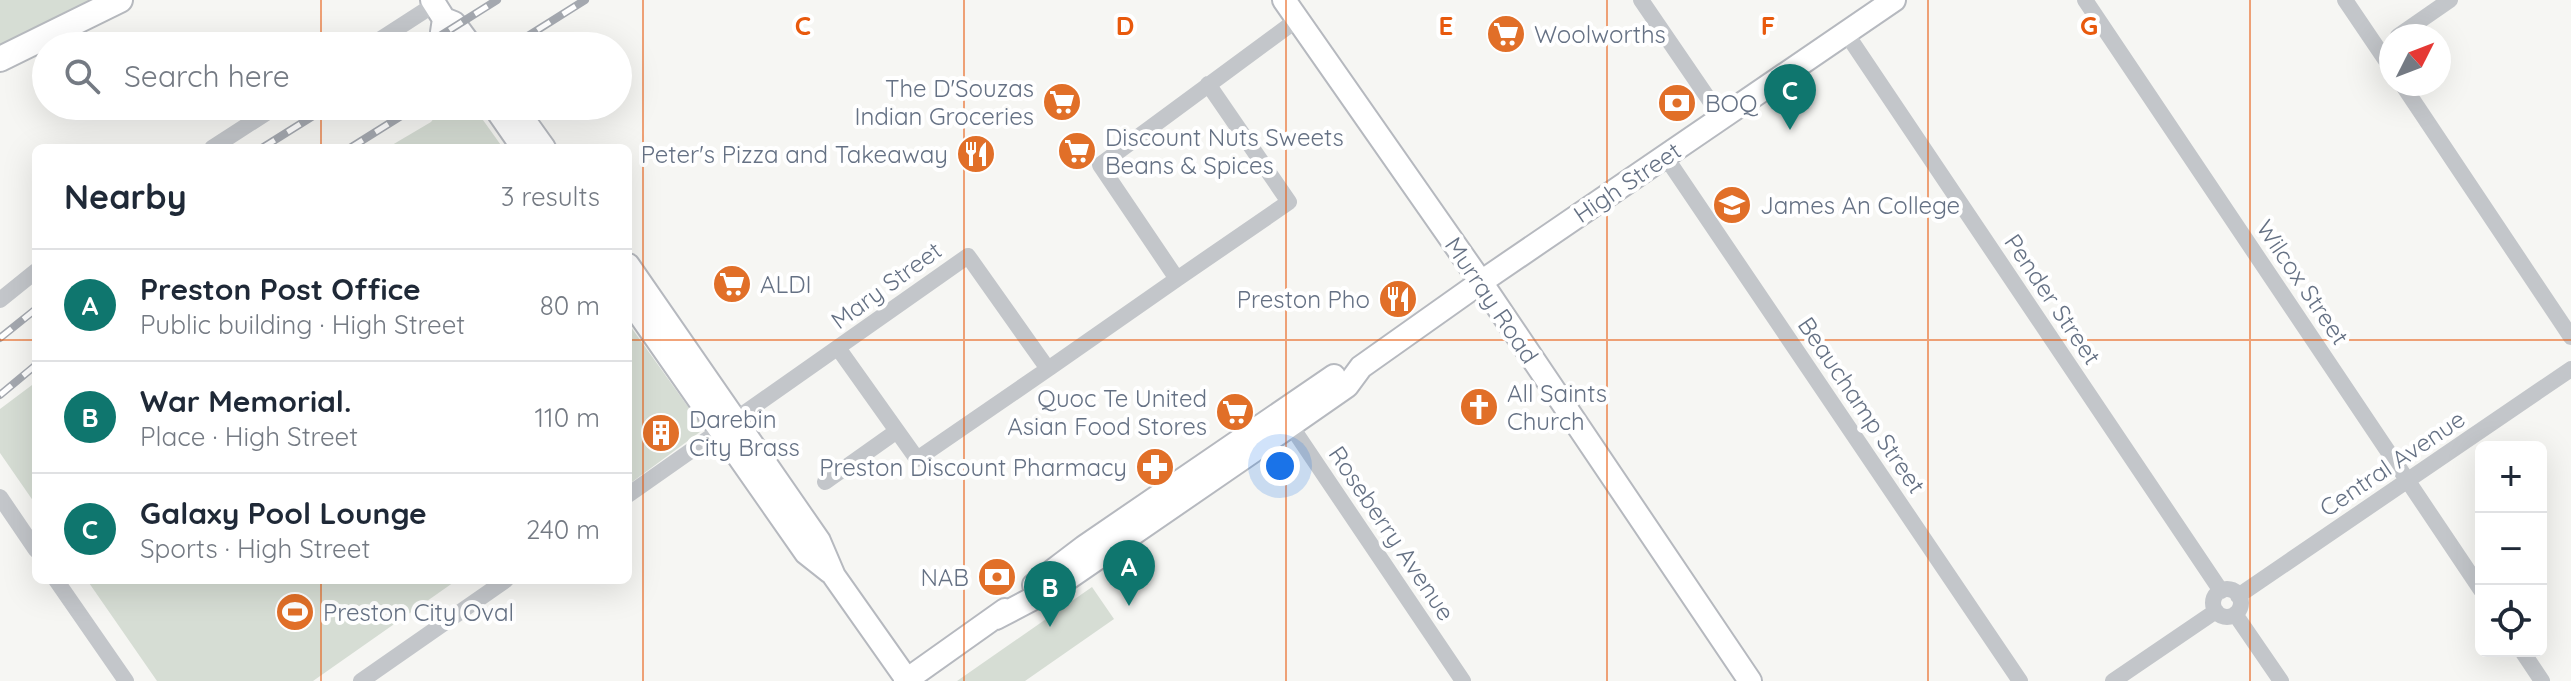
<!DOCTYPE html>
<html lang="en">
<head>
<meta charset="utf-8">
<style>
  :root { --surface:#fff; --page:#f6f6f7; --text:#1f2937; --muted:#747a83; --line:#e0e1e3; --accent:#0f766e }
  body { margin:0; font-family:Quicksand,sans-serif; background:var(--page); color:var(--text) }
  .controls { position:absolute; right:24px; bottom:24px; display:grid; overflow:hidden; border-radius:12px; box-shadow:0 8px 32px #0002 }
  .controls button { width:72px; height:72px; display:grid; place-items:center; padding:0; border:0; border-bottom:2px solid var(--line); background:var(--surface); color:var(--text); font:40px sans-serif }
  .compass { position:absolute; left:2379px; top:24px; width:72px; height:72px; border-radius:50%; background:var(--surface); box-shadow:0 8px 32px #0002; rotate:48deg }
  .you { position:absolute; left:1280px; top:466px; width:28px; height:28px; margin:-20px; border:6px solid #fff; border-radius:50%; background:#1a73e8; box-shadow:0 0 0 12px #1a73e833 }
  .badge { display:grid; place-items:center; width:52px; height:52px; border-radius:50%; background:var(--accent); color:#fff; font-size:26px; font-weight:700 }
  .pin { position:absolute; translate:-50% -66px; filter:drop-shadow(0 2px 4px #0008) }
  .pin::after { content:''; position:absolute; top:42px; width:28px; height:24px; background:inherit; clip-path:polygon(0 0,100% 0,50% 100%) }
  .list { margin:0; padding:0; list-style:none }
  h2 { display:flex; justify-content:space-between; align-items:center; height:104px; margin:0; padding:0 32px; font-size:34px }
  h2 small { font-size:26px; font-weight:400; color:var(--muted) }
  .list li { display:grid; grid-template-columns:52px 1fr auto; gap:24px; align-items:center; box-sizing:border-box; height:112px; padding:0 32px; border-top:2px solid var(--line) }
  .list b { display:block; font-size:30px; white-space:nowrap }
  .list p { margin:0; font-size:26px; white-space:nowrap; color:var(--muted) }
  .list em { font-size:26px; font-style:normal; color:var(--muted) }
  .icon { flex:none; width:44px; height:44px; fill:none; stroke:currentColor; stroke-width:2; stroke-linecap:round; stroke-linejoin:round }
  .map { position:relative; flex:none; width:2571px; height:681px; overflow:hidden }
  .search { position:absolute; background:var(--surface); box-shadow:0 8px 32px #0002; left:32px; top:32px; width:600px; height:88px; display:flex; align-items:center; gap:20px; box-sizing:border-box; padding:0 28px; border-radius:44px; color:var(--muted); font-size:30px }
  .panel { position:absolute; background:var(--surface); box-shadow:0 8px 32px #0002; left:32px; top:144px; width:600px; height:440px; border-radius:12px }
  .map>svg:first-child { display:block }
  .green { fill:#d6ddd4 }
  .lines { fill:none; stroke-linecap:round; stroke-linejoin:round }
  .secondary-casing { stroke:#b6b9bf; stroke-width:26 }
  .primary-casing { stroke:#b6b9be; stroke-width:28 }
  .street { stroke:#c3c6ca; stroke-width:16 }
  .secondary { stroke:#fff; stroke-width:22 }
  .primary { stroke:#fff; stroke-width:24 }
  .rail-casing { stroke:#a4a8af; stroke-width:8 }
  .rail { stroke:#fff; stroke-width:5; stroke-dasharray:15; stroke-linecap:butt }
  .grid { fill:none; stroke:#e8590c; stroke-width:2; stroke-opacity:0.55 }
  .labels { text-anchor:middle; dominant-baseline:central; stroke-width:8; stroke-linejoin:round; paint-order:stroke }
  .poi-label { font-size:24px; fill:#657184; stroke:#fff; text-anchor:start }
  .street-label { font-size:24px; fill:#657184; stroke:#fff }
  .grid-label { font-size:26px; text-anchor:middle; font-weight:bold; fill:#e8590c; stroke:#fff; stroke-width:8; stroke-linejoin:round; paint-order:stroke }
</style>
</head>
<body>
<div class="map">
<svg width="2571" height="681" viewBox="0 0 2571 681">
  <rect width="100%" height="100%" fill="#f6f6f3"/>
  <path class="green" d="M0 0H101L0 50Z
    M443 106H473L503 148H387L431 122Z
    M628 323 704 429 628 485Z
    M36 382V505L0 453V409Z
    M87 580H457L313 681H157Z
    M1092 587 1114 619 1025 681H957Z"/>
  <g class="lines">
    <g class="secondary-casing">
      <path id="secondary" d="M432 0 444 19 454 23 471 46
        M1284 0 1481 282 1750 681
        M444 19 442 32 452 46
        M494 106 523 148
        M514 106 544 148
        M628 265 819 541 834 576 908 681
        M628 298 806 553 830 572
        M1034 585 1084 547 1334 376
        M996 618 1057 586 1291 425 1347 386 1361 367 1481 282 1894 0
        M905 681 1005 610"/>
    </g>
    <g class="primary-casing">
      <path id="primary" d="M0 59 120 0"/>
    </g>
    <path class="street" d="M1641 0 1721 117
      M2085 0 2481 590
      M2345 0 2391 68
      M1846 33 2221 591
      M2398 36 2450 0
      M370 46 435 4
      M2402 84 2571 337
      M212 148 277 106
      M1665 156 2020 681
      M1177 279 1289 202 1208 84
      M0 300 36 271
      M838 348 917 459 1048 369
      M1285 417 1463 681
      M825 482 897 431
      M628 495 968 256 1048 369 1177 279 1100 165 1298 19
      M0 497 36 550
      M56 580 126 681
      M2213 603a14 14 0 1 1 28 0a14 14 0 1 1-28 0Z
      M2238 596 2571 369
      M2235 614 2281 681
      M2522 651 2542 681
      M361 681 506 580
      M2113 681 2216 611"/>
    <use href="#secondary" class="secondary"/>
    <use href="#primary" class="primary"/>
    <g class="rail-casing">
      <path id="rail" d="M424 46 497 0
        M512 46 585 0
        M262 148 329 106
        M350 148 417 106
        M0 338 36 309
        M0 395 36 365"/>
    </g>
    <use href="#rail" class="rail"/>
  </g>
  <path class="grid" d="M321 0V46M643 0V681M964 0V681M1286 0V681M1607 0V681M1928 0V681M2250 0V681M321 106V148M0 340H36M628 340H2571M321 580V681"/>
  <defs>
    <g id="supermarket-disc" transform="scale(2)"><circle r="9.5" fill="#e16f28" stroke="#fff"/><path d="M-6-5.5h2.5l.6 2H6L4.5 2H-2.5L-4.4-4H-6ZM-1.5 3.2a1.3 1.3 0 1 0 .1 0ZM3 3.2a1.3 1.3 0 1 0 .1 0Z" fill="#fff"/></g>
    <g id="bank-disc" transform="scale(2)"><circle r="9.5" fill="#e16f28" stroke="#fff"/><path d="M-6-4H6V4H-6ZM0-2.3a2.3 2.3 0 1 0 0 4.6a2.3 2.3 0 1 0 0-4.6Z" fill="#fff"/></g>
    <g id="restaurant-disc" transform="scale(2)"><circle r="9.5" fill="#e16f28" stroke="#fff"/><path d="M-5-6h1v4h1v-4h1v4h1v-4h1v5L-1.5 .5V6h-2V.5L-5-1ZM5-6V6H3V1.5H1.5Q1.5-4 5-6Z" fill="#fff"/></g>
    <g id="university-disc" transform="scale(2)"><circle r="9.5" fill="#e16f28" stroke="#fff"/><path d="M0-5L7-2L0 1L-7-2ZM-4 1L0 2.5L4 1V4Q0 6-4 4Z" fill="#fff"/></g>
    <g id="church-disc" transform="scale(2)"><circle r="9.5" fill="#e16f28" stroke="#fff"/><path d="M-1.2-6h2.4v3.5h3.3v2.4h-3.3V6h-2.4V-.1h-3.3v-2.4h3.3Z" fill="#fff"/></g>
    <g id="building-disc" transform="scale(2)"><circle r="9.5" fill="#e16f28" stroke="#fff"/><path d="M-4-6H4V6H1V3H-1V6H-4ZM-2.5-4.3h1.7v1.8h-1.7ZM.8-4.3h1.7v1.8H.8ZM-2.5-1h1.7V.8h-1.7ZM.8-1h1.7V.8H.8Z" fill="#fff"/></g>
    <g id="pharmacy-disc" transform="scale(2)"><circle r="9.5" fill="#e16f28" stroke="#fff"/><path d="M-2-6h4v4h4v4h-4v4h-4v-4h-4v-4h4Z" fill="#fff"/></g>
    <g id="stadium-disc" transform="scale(2)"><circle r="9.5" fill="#e16f28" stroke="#fff"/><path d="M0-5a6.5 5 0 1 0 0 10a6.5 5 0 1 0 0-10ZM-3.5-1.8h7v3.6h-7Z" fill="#fff"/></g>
  </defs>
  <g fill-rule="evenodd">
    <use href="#supermarket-disc" x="1506" y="34"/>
    <use href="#supermarket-disc" x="1062" y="102"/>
    <use href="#bank-disc" x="1677" y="103"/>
    <use href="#supermarket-disc" x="1077" y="151"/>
    <use href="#restaurant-disc" x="976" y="154"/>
    <use href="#university-disc" x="1732" y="205"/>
    <use href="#supermarket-disc" x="732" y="284"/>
    <use href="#restaurant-disc" x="1398" y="299"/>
    <use href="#church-disc" x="1479" y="407"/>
    <use href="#supermarket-disc" x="1235" y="412"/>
    <use href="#building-disc" x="661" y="433"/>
    <use href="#pharmacy-disc" x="1155" y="467"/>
    <use href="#bank-disc" x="997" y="577"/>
    <use href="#stadium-disc" x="295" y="612"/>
  </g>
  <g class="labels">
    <g class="poi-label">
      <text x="1534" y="34">Woolworths</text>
      <text x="1034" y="88" text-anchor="end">The D'Souzas<tspan x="1034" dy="28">Indian Groceries</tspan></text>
      <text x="1705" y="103">BOQ</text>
      <text x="1105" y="137">Discount Nuts Sweets<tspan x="1105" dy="28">Beans &amp; Spices</tspan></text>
      <text x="948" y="154" text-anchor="end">Peter's Pizza and Takeaway</text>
      <text x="1760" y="205">James An College</text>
      <text x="760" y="284">ALDI</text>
      <text x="1370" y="299" text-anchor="end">Preston Pho</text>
      <text x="1507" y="393">All Saints<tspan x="1507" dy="28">Church</tspan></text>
      <text x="1207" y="398" text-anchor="end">Quoc Te United<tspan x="1207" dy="28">Asian Food Stores</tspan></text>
      <text x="689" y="419">Darebin<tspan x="689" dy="28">City Brass</tspan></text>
      <text x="1127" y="467" text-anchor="end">Preston Discount Pharmacy</text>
      <text x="969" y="577" text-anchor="end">NAB</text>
      <text x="323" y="612">Preston City Oval</text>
    </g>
    <g class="street-label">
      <text transform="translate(1627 182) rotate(-34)">High Street</text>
      <text transform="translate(2303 282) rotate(56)">Wilcox Street</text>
      <text transform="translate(886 285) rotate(-36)">Mary Street</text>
      <text transform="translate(2053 299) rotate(56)">Pender Street</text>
      <text transform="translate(1492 300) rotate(56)">Murray Road</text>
      <text transform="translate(1862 405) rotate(56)">Beauchamp Street</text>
      <text transform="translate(2392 463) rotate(-34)">Central Avenue</text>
      <text transform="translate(1392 533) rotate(56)">Roseberry Avenue</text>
    </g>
  </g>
  <g class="grid-label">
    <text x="803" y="35">C</text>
    <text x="1125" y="35">D</text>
    <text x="1446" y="35">E</text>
    <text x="1768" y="35">F</text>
    <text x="2089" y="35">G</text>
  </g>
</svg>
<div class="controls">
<button>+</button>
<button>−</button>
<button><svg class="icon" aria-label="locate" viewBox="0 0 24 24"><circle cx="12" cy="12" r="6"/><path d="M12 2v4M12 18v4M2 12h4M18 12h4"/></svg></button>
</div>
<svg class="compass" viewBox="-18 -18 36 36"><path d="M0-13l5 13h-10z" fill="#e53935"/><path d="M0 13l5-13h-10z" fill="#747a83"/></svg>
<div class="you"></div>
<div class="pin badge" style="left:1129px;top:606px">A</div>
<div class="pin badge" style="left:1050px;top:627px">B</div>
<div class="pin badge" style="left:1790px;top:130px">C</div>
<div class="search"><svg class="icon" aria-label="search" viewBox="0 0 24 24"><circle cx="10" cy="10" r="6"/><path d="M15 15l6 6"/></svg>Search here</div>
<section class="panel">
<h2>Nearby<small>3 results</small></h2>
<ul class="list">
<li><span class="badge">A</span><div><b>Preston Post Office</b><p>Public building · High Street</p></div><em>80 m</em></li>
<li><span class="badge">B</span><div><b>War Memorial.</b><p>Place · High Street</p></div><em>110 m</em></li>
<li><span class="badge">C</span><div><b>Galaxy Pool Lounge</b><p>Sports · High Street</p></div><em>240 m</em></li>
</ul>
</section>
</div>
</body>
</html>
